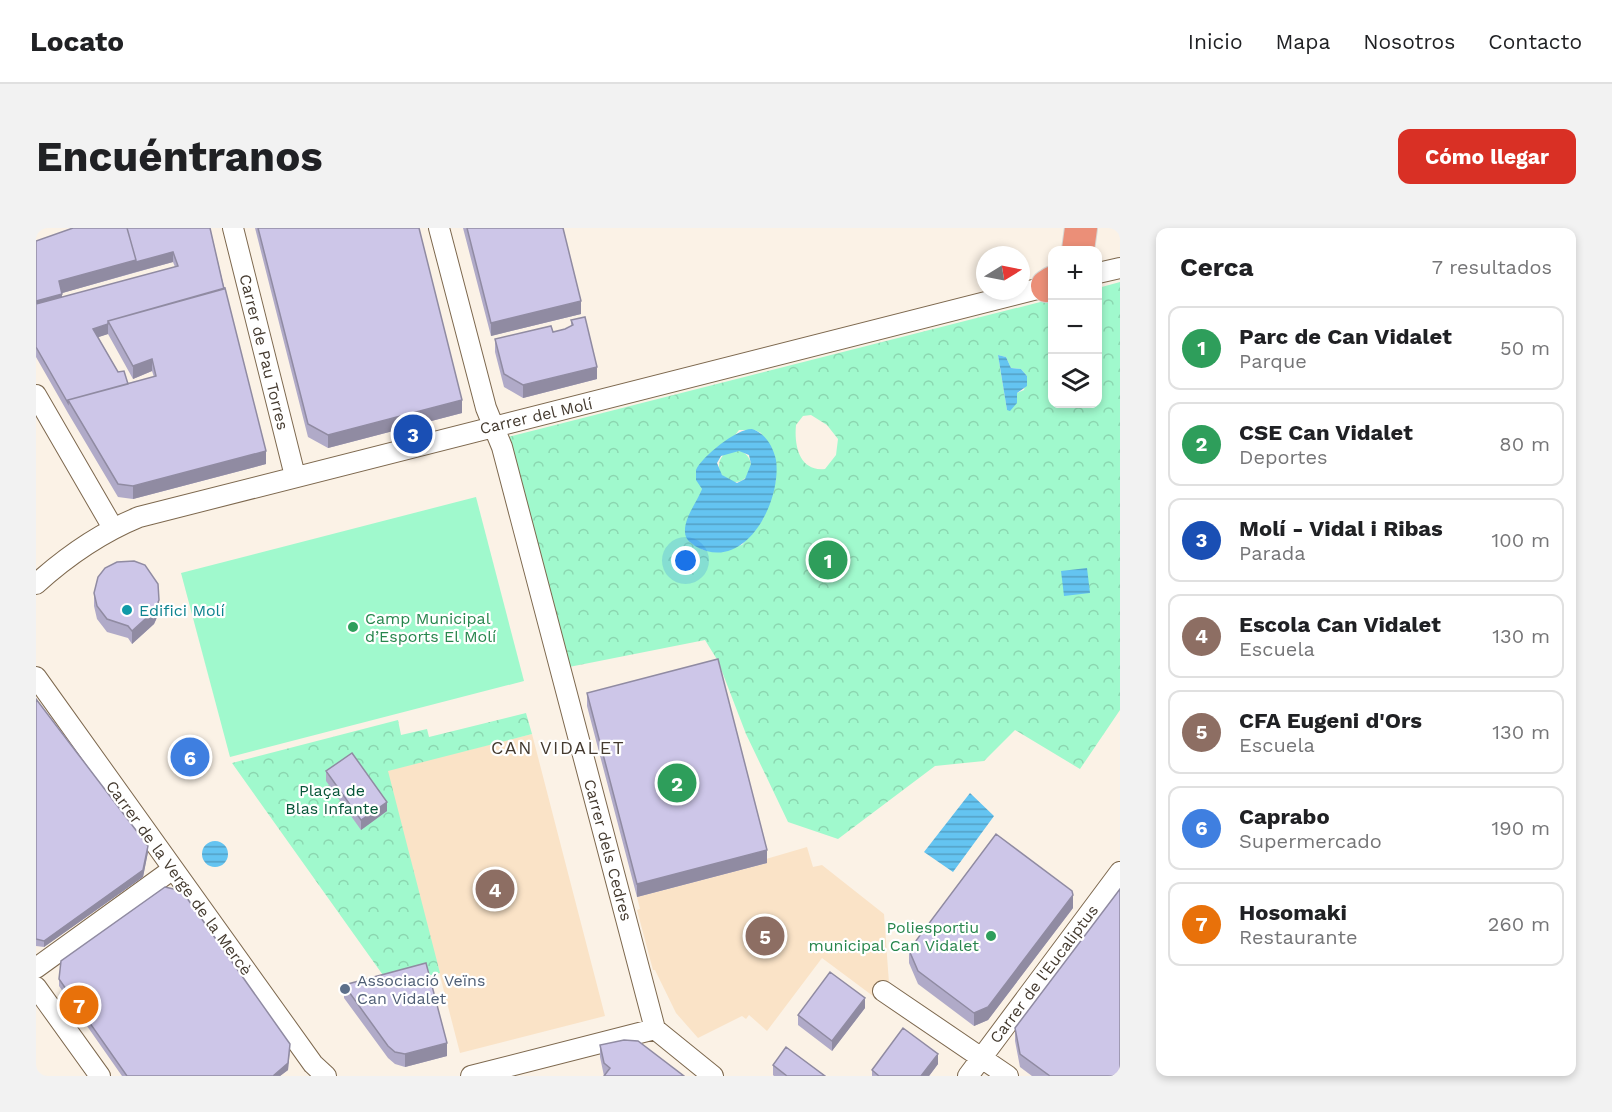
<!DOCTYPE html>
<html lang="es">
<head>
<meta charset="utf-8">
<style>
  :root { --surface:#fff; --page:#f2f2f2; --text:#202124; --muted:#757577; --line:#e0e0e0; --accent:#d93025 }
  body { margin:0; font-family:"Work Sans",sans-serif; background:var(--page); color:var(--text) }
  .controls { position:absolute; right:18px; top:18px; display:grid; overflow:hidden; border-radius:12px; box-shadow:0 3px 9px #0003 }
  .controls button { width:54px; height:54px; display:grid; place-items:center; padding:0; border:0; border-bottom:2px solid var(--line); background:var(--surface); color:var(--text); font:30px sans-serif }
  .compass { position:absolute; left:940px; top:18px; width:54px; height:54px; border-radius:50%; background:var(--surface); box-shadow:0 3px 9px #0003; rotate:80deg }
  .you { position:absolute; left:650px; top:333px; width:21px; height:21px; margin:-15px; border:4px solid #fff; border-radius:50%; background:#1a73e8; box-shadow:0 0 0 9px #1a73e833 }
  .badge { display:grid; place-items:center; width:39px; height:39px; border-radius:50%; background:var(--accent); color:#fff; font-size:20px; font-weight:700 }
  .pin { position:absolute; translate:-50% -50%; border:3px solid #fff; box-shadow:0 2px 6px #0006 }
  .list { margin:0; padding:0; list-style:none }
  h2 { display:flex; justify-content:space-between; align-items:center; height:78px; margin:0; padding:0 24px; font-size:26px }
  h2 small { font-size:20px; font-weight:400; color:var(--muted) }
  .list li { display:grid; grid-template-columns:39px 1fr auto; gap:18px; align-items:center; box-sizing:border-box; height:84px; margin:0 12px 12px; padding:0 12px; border:2px solid var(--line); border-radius:12px }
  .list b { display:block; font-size:22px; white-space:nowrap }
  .list p { margin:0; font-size:20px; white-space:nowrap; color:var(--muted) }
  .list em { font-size:20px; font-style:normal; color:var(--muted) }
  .icon { flex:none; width:33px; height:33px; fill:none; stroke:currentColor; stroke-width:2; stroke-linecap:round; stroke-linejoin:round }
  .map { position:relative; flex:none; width:1084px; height:848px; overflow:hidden; border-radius:12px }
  header { display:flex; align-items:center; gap:36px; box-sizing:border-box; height:84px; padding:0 30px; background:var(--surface); border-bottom:2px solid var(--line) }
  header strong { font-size:28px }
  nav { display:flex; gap:33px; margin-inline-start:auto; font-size:21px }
  .intro { display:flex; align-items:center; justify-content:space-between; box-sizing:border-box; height:144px; padding:0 36px }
  h1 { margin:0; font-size:42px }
  .button { padding:15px 27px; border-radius:12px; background:var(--accent); color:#fff; font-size:21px; font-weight:700 }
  main { display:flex; gap:36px; padding:0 36px }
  aside { flex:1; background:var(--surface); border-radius:12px; box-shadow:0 3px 9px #0003 }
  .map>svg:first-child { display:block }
  .built { fill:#fae3c7 }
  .grass { fill:#a0f9cd }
  .park { fill:url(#park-crowns); fill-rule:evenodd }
  .water { fill:url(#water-rules); fill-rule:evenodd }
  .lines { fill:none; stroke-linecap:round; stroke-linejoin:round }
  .minor-casing { stroke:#7d684e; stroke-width:22 }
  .trunk-casing { stroke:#d6d4d1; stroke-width:34 }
  .minor { stroke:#fff; stroke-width:20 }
  .trunk { stroke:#eb8f78; stroke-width:32 }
  .wall { fill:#b0aac8; fill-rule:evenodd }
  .shaded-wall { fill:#908ba2 }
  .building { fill:#cdc6e8; stroke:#908ba2; stroke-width:1.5 }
  .culture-dot { fill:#0f9aa8; stroke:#fff; stroke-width:2 }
  .leisure-dot { fill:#2e9e5b; stroke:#fff; stroke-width:2 }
  .service-dot { fill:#5c6f8a; stroke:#fff; stroke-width:2 }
  .labels { text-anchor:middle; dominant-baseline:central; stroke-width:4.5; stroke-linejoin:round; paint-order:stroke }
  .street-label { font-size:16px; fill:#443a2f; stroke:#fff }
  .culture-label { font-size:16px; fill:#0d838f; stroke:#fff; text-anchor:start }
  .leisure-label { font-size:16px; fill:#27864d; stroke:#fff; text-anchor:start }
  .park-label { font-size:16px; fill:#065538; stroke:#fff }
  .service-label { font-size:16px; fill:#4e5e75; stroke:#fff; text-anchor:start }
  .neighbourhood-label { font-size:18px; letter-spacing:1.5px; fill:#443a2f; stroke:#fff }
</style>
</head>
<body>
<header>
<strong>Locato</strong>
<nav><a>Inicio</a><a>Mapa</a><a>Nosotros</a><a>Contacto</a></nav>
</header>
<div class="intro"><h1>Encuéntranos</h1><a class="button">Cómo llegar</a></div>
<main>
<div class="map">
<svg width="1084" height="848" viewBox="0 0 1084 848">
  <defs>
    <pattern id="park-crowns" width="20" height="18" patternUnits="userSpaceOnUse" patternTransform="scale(1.5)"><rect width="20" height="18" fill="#a0f9cd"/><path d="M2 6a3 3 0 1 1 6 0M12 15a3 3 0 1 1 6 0" fill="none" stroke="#8bd6b0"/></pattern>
    <pattern id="water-rules" width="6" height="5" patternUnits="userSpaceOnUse" patternTransform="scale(1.5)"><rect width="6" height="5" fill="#64c4f1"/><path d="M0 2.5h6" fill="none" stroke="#54a0c4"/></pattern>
  </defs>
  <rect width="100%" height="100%" fill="#fbf2e6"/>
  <path class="built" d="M496 506 569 788 424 825 351 542Z
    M771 619 777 639 786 637 848 686 853 755 841 771 786 730 731 803 713 787 710 791 706 788 662 810 640 785 619 742H617L601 682 604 681 601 669 731 635 730 631Z"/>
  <path class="grass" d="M440 269 488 453 194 529 145 345Z"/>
  <path class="park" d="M1084 54V482L1044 541 979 502 948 533 899 538 802 611 752 594 710 506 682 433 669 412 528 440 468 210 1016 71 1017 176H1062V60ZM962 127 970 129 975 140 985 141 991 148 988 162 981 165 971 182ZM775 187 791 197 802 211 800 227 789 241C763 244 758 217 760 197L767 188ZM703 202H719L725 205 740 235V252L727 291 706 317 677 323 667 322 657 316 666 261 663 253Z
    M683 238a16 16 0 1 1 32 0a16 16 0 1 1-32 0Z
    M490 485 496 506 352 543 404 745 354 757 196 535 362 492 365 507 391 501 393 509Z"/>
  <path class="water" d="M962 127 970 129 975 140 985 141 991 148V158L981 165V175L974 183 971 182Z
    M716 201C729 205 737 218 740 232 746 273 709 347 659 318 654 314 649 311 649 304 648 290 661 274 666 261L660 252V242C666 228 702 200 716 201ZM703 223 713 227 715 236 709 251 701 255 686 247 681 235 685 228Z
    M1051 340 1054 365 1028 368 1025 343Z
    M934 565 958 588 917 644 888 624Z
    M166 626a13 13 0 1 1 26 0a13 13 0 1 1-26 0Z"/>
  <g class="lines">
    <g class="minor-casing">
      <path id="minor" d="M197 0 259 248
        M403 0 450 180 466 219 619 801 677 848
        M1062 45 1084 40
        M0 167 77 300
        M0 356C31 328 64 305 103 289L1017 57
        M0 449 277 836 290 848
        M0 740 137 641
        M0 759 64 848
        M847 763 972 848
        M435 848 619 801
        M932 848 1084 644"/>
    </g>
    <g class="trunk-casing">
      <path id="trunk" d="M1042 22 1045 0
        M1011 58 1017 54"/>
    </g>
    <use href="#minor" class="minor"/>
    <use href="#trunk" class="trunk"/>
  </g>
  <path class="wall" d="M174 0 230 236 97 271 82 269 32 185 0 129V13ZM137 34 139 39 26 69V65ZM72 106 97 151 116 143 118 149 92 156 82 144 62 109Z
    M219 0H383L426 185 292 220 272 209Z
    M427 0H527L545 86 455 108Z
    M535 92 561 151 487 170 468 159 459 124V111L517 104 529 101 535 98Z
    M58 365 123 385 118 396 96 416 92 410 71 404 61 391 58 378Z
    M551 465 731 635 601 669 551 478Z
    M0 471 112 624 107 649 8 719 0 718Z
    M290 543 351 583 325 602 290 553Z
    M1037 680 952 792 938 798 882 756 873 735V722Z
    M23 751 254 822 252 842 244 848H86L23 758Z
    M308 757 411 828 369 839 359 836 352 830 308 770Z
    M829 780 796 823 762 797V787Z
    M979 800 1084 848H996L984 839 979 813Z
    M602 813 568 848 564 829V817Z
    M902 836 893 848H836V842Z
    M737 837 789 848H738L737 847Z"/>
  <path class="shaded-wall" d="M137 24V34L100 44V34Z
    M100 32V44L23 66V53Z
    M26 66V79L0 85V73Z
    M545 73V86L455 108V95Z
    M72 96V106L57 111V101Z
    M116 131V143L97 151V138Z
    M561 139V151L487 170V157Z
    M426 172V185L292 220V207Z
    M230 223V236L97 271V258Z
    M123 372V385L118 396 96 416V403Z
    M351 574V583L325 602V592Z
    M112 618V624L107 649 8 719V713Z
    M731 622V635L601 669V656Z
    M1037 667V680L952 792 938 798V785Z
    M829 770V780L796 823V813Z
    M411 815V828L369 839V826Z
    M254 816 252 842 244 848H237Z
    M902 826V836L893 848H885Z"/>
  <path class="building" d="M37 0H91L100 32 23 53 26 66 0 73V13Z
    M91 0H174L188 61 72 93V96L57 101 82 144 88 143 92 156 32 172V175L0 119V76L142 38 137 24 100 34V32Z
    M222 0H383L426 172 292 207 272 196Z
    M431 0H527L545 73 455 95Z
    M189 60 230 223 97 258 82 256 32 172 120 148 116 131 97 138 72 93Z
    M549 89 561 139 487 157 468 146 459 111 515 98 517 104 529 101 537 97 535 92Z
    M98 333 109 337 122 356 123 372 118 383 96 403 92 398 71 391 61 378 58 365 62 349 69 340 81 334Z
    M682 431 731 622 601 656 551 465Z
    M0 471 112 618 107 642 8 713 0 711Z
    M316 525 351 574 325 592 290 543Z
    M960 606 1036 663 1037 667 952 779 938 785 882 743 873 722Z
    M129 659 146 663 254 816 252 835 237 848H91L23 751 25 733Z
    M1084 661V848H1014L984 826 979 800Z
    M390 735 411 815 369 826 359 824 352 818 308 757Z
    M794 744 829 770 796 813 762 787Z
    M867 800 902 826 885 848H843L836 842Z
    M588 812 602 813 648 848H568L574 840 568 835 564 817Z
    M750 819 789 848H751L737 837Z"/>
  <circle class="culture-dot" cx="91" cy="382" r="6"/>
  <g class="leisure-dot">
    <circle cx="317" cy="399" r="6"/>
    <circle cx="955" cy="708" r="6"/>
  </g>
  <circle class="service-dot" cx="309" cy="761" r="6"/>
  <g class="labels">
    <g class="street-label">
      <text transform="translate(228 124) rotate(76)">Carrer de Pau Torres</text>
      <text transform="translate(500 188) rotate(-13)">Carrer del Molí</text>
      <text transform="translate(572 622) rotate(75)">Carrer dels Cedres</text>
      <text transform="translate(143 650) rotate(54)">Carrer de la Verge de la Mercè</text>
      <text transform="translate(1008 746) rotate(-53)">Carrer de l'Eucaliptus</text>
    </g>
    <g class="culture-label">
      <text x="103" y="382">Edifici Molí</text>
    </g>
    <g class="leisure-label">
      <text x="329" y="390">Camp Municipal<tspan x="329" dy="18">d’Esports El Molí</tspan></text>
      <text x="943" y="699" text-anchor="end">Poliesportiu<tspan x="943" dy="18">municipal Can Vidalet</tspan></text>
    </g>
    <g class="park-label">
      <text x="296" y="562">Plaça de<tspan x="296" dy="18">Blas Infante</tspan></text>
    </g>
    <g class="service-label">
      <text x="321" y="752">Associació Veïns<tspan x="321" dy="18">Can Vidalet</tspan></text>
    </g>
    <g class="neighbourhood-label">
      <text x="522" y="519">CAN VIDALET</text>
    </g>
  </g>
</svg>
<div class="controls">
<button>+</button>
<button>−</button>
<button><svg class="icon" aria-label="layers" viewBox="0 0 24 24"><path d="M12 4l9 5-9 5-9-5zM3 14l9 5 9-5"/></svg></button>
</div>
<svg class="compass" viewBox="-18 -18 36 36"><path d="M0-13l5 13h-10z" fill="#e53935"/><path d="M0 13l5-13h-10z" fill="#757577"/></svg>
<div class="you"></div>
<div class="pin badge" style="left:792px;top:332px;background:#2e9e5b">1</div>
<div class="pin badge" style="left:641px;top:555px;background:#2e9e5b">2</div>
<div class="pin badge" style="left:377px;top:206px;background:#1a4fb4">3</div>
<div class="pin badge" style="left:459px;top:661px;background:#8d6e63">4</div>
<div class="pin badge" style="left:729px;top:708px;background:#8d6e63">5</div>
<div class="pin badge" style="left:154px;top:529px;background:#3f7fe0">6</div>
<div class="pin badge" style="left:43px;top:777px;background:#e8710a">7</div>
</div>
<aside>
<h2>Cerca<small>7 resultados</small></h2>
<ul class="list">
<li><span class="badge" style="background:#2e9e5b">1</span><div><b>Parc de Can Vidalet</b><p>Parque</p></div><em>50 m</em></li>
<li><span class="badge" style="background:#2e9e5b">2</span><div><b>CSE Can Vidalet</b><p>Deportes</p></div><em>80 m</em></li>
<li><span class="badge" style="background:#1a4fb4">3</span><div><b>Molí - Vidal i Ribas</b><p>Parada</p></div><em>100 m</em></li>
<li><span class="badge" style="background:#8d6e63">4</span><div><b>Escola Can Vidalet</b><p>Escuela</p></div><em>130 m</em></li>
<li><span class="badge" style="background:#8d6e63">5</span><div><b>CFA Eugeni d'Ors</b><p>Escuela</p></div><em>130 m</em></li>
<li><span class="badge" style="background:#3f7fe0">6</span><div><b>Caprabo</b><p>Supermercado</p></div><em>190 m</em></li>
<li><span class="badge" style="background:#e8710a">7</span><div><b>Hosomaki</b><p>Restaurante</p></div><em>260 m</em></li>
</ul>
</aside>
</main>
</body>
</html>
